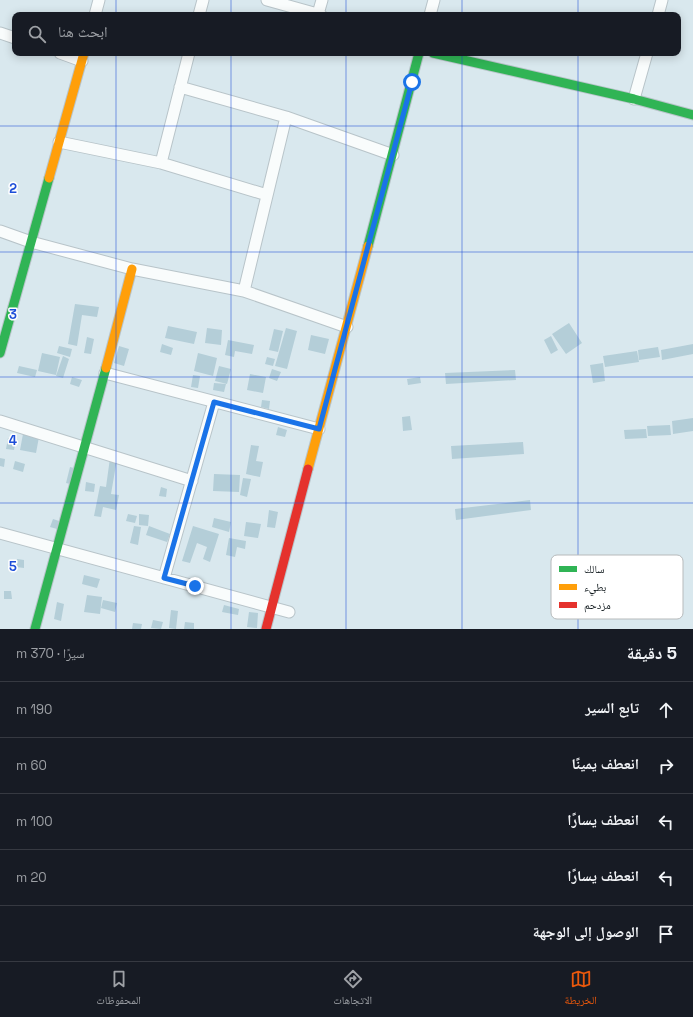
<!DOCTYPE html>
<html lang="ar">
<head>
<meta charset="utf-8">
<style>
  :root { --surface:#171b24; --page:#242831; --text:#f1f3f6; --muted:#9ea1a6; --line:#363941; --accent:#ea580c }
  body { margin:0; font-family:"Space Grotesk","Noto Naskh Arabic",sans-serif; background:var(--page); color:var(--text); direction:rtl }
  .stop { position:absolute; width:12px; height:12px; margin:-9px; border:3px solid #1a73e8; border-radius:50%; background:#fff }
  .stop.end { background:#1a73e8; border-color:#fff; box-shadow:0 1px 4px #0008 }
  .list { margin:0; padding:0; list-style:none }
  h2 { display:flex; justify-content:space-between; align-items:center; height:52px; margin:0; padding:0 16px; font-size:17px }
  h2 small { font-size:13px; font-weight:400; color:var(--muted) }
  .list li { display:grid; grid-template-columns:26px 1fr auto; gap:12px; align-items:center; box-sizing:border-box; height:56px; padding:0 16px; border-top:1px solid var(--line) }
  .list b { display:block; font-size:15px; white-space:nowrap }
  .list em { font-size:13px; font-style:normal; color:var(--muted) }
  .icon { flex:none; width:22px; height:22px; fill:none; stroke:currentColor; stroke-width:2; stroke-linecap:round; stroke-linejoin:round }
  .map { position:relative; flex:none; width:693px; height:629px; overflow:hidden; direction:ltr }
  .search { position:absolute; background:var(--surface); box-shadow:0 2px 10px #0003; left:12px; right:12px; top:12px; height:44px; display:flex; align-items:center; gap:10px; box-sizing:border-box; padding:0 14px; border-radius:8px; color:var(--muted); font-size:15px }
  .sheet { height:332px; background:var(--surface) }
  nav { display:flex; justify-content:space-around; align-items:center; box-sizing:border-box; height:56px; border-top:1px solid var(--line); background:var(--surface); font-size:11px; color:var(--muted) }
  nav a { display:grid; justify-items:center; gap:2px }
  nav .on { color:var(--accent) }
  .map>svg:first-child { display:block }
  .building { fill:#b4ced8 }
  .lines { fill:none; stroke-linecap:round; stroke-linejoin:round }
  .street-casing { stroke:#b8c4c9; stroke-width:13 }
  .fast-casing { stroke:#b8c4c9; stroke-width:11 }
  .slow-casing { stroke:#b8c4c9; stroke-width:11 }
  .jam-casing { stroke:#b8c4c9; stroke-width:11 }
  .street { stroke:#f9fcfc; stroke-width:11 }
  .fast { stroke:#30b455; stroke-width:9 }
  .slow { stroke:#ff9f0a; stroke-width:9 }
  .jam { stroke:#e5322d; stroke-width:9 }
  .route { stroke:#1a73e8; stroke-width:5 }
  .grid { fill:none; stroke:#1d4ed8; stroke-width:1; stroke-opacity:0.55 }
  .key { fill:#fff; stroke:#b7babb; stroke-width:1 }
  .key-label { font-size:11px; fill:#0f181c }
  .grid-label { font-size:13px; text-anchor:middle; font-weight:bold; fill:#1d4ed8; stroke:#fff; stroke-width:3; stroke-linejoin:round; paint-order:stroke }
</style>
</head>
<body>
<div class="map">
<svg width="693" height="629" viewBox="0 0 693 629">
  <rect width="100%" height="100%" fill="#d9e8ee"/>
  <path class="building" d="M75 304 99 307 97 317 82 315 77 346 68 344Z
    M569 323 582 343 566 354 552 334Z
    M168 326 197 332 194 344 165 338Z
    M207 328 222 330 221 345 205 343Z
    M286 328 297 331 287 369 275 366Z
    M274 329 283 331 278 352 269 350Z
    M311 335 329 339 325 354 308 350Z
    M551 336 558 350 551 354 544 340Z
    M87 337 94 339 91 354 84 353Z
    M228 340 254 345 252 354 235 351 234 357 225 355Z
    M162 344 173 348 171 355 160 352Z
    M693 344V354L662 360 661 350Z
    M59 346 72 349 70 357 57 353Z
    M119 346 129 349 124 366 114 363Z
    M658 347 660 357 639 360 638 350Z
    M637 351 639 362 605 367 603 356Z
    M42 353 60 357 56 375 38 371Z
    M198 353 217 358 213 376 194 371Z
    M63 356 69 359 63 378 56 376Z
    M267 357 275 359 273 366 265 364Z
    M603 363 605 381 593 383 590 365Z
    M19 366 37 370 35 377 17 373Z
    M219 366 231 369 227 384 215 381Z
    M272 369 281 372 277 381 269 378Z
    M515 370 516 380 446 384 445 373Z
    M250 374 266 377 263 393 247 390Z
    M193 375 200 376 198 388 191 387Z
    M72 377 82 380 79 387 70 384Z
    M420 377 421 383 408 385 407 379Z
    M214 383 226 384 224 392 213 390Z
    M262 400 270 401 269 409 261 407Z
    M410 416 412 430 403 431 402 417Z
    M693 418V431L673 434 672 421Z
    M670 425 671 435 648 436 647 426Z
    M278 427 287 430 285 437 276 435Z
    M646 429 647 438 625 439 624 430Z
    M23 434 39 437 36 453 20 450Z
    M8 438 16 439 14 450 6 449Z
    M523 442 524 454 452 459 451 446Z
    M251 445 259 446 256 461 263 462 260 477 246 474Z
    M0 458 5 459 4 467 0 466Z
    M110 458 117 459 111 494 119 495 116 510 103 507 101 517 94 516 100 486 106 487Z
    M15 461 25 464 23 472 13 469Z
    M70 467 78 469 74 485 66 483Z
    M214 474 240 475 239 492 213 491Z
    M243 478 251 479 247 497 240 495Z
    M86 482 95 484 94 492 85 491Z
    M161 487 167 489 166 497 159 496Z
    M530 500 531 510 456 520 455 509Z
    M269 510 278 512 275 528 267 527Z
    M128 514 137 516 135 523 126 521Z
    M139 514 149 515 148 526 139 525Z
    M214 518 231 522 229 532 212 527Z
    M53 519 59 521 57 529 50 527Z
    M246 522 261 524 258 538 244 536Z
    M134 526 141 527 138 545 130 543Z
    M149 526 170 534 167 542 146 535Z
    M193 526 219 534 210 562 203 559 207 547 197 543 190 563 182 561Z
    M229 538 246 541 245 549 237 547 235 557 226 555Z
    M17 559 24 560V568L16 567Z
    M84 575 100 579 97 588 82 584Z
    M4 591H11L12 599H4Z
    M87 595 102 597 100 614 84 612Z
    M103 600 117 603 115 612 101 608Z
    M57 602 64 604 61 621 54 619Z
    M224 605 239 609 238 615 222 612Z
    M171 610 178 611 176 629 169 628Z
    M249 612 258 613 257 628 247 627Z
    M153 620 163 622 161 629 151 628Z
    M185 622 194 623V629H184Z
    M133 623 142 624 141 629H132Z"/>
  <g class="lines">
    <g class="street-casing">
      <path id="street" d="M267 0 321 15
        M318 14 322 0
        M95 15 99 0
        M199 15 203 0
        M430 15 434 0
        M658 15 662 0
        M0 33 15 38
        M60 53 82 61
        M180 87 286 117 393 155
        M634 99 647 53
        M59 142 161 163 267 195
        M161 163 189 53
        M0 231 31 242 132 269 244 291 347 327
        M244 291 286 117
        M105 373 319 429
        M0 421 192 481
        M0 533 289 612
        M164 578 214 402"/>
    </g>
    <g class="fast-casing">
      <path id="fast" d="M433 53 634 99 693 115
        M368 246 419 53
        M0 353 49 178
        M35 629 106 368"/>
    </g>
    <g class="slow-casing">
      <path id="slow" d="M49 178 84 53
        M106 368 132 269
        M308 469 368 246"/>
    </g>
    <g class="jam-casing">
      <path id="jam" d="M266 629 308 469"/>
    </g>
    <use href="#street" class="street"/>
    <use href="#fast" class="fast"/>
    <use href="#slow" class="slow"/>
    <use href="#jam" class="jam"/>
  </g>
  <g class="lines">
    <path class="route" d="M195 586 164 578 214 402 319 429 412 82"/>
  </g>
  <path class="grid" d="M116 0V15M231 0V15M346 0V15M462 0V15M578 0V15M116 53V629M231 53V629M346 53V629M462 53V629M578 53V629M0 126H693M0 252H693M0 377H693M0 503H693"/>
  <rect x="551" y="555" width="132" height="64" rx="6" class="key"/>
  <rect x="559" y="566" width="18" height="6" fill="#30b455"/>
  <rect x="559" y="584" width="18" height="6" fill="#ff9f0a"/>
  <rect x="559" y="602" width="18" height="6" fill="#e5322d"/>
  <g class="key-label">
    <text x="584" y="573">سالك</text>
    <text x="584" y="591">بطيء</text>
    <text x="584" y="609">مزدحم</text>
  </g>
  <g class="grid-label">
    <text x="13" y="193">2</text>
    <text x="13" y="319">3</text>
    <text x="13" y="445">4</text>
    <text x="13" y="571">5</text>
  </g>
</svg>
<div class="stop" style="left:412px;top:82px"></div>
<div class="stop end" style="left:195px;top:586px"></div>
<div class="search"><svg class="icon" aria-label="search" viewBox="0 0 24 24"><circle cx="10" cy="10" r="6"/><path d="M15 15l6 6"/></svg>ابحث هنا</div>
</div>
<section class="sheet">
<h2>5 دقيقة<small>سيرًا · 370 m</small></h2>
<ul class="list">
<li><svg class="icon" aria-label="ahead" viewBox="0 0 24 24"><path d="M12 20V5M6 11l6-6 6 6"/></svg><div><b>تابع السير</b></div><em>190 m</em></li>
<li><svg class="icon" aria-label="right" viewBox="0 0 24 24"><path d="M7 20v-9h11M14 6l5 5-5 5"/></svg><div><b>انعطف يمينًا</b></div><em>60 m</em></li>
<li><svg class="icon" aria-label="left" viewBox="0 0 24 24"><path d="M17 20v-9H6M10 6l-5 5 5 5"/></svg><div><b>انعطف يسارًا</b></div><em>100 m</em></li>
<li><svg class="icon" aria-label="left" viewBox="0 0 24 24"><path d="M17 20v-9H6M10 6l-5 5 5 5"/></svg><div><b>انعطف يسارًا</b></div><em>20 m</em></li>
<li><svg class="icon" aria-label="arrive" viewBox="0 0 24 24"><path d="M6 21V4h12l-3 4 3 4H6"/></svg><div><b>الوصول إلى الوجهة</b></div></li>
</ul>
</section>
<nav>
<a class="on"><svg class="icon" aria-label="map" viewBox="0 0 24 24"><path d="M3 6l6-2 6 2 6-2v14l-6 2-6-2-6 2zM9 4v14M15 6v14"/></svg>الخريطة</a>
<a><svg class="icon" aria-label="directions" viewBox="0 0 24 24"><path d="M12 3l9 9-9 9-9-9zM9 14v-3h6M13 9l2 2-2 2"/></svg>الاتجاهات</a>
<a><svg class="icon" aria-label="saved" viewBox="0 0 24 24"><path d="M7 4h10v16l-5-4-5 4z"/></svg>المحفوظات</a>
</nav>
</body>
</html>
